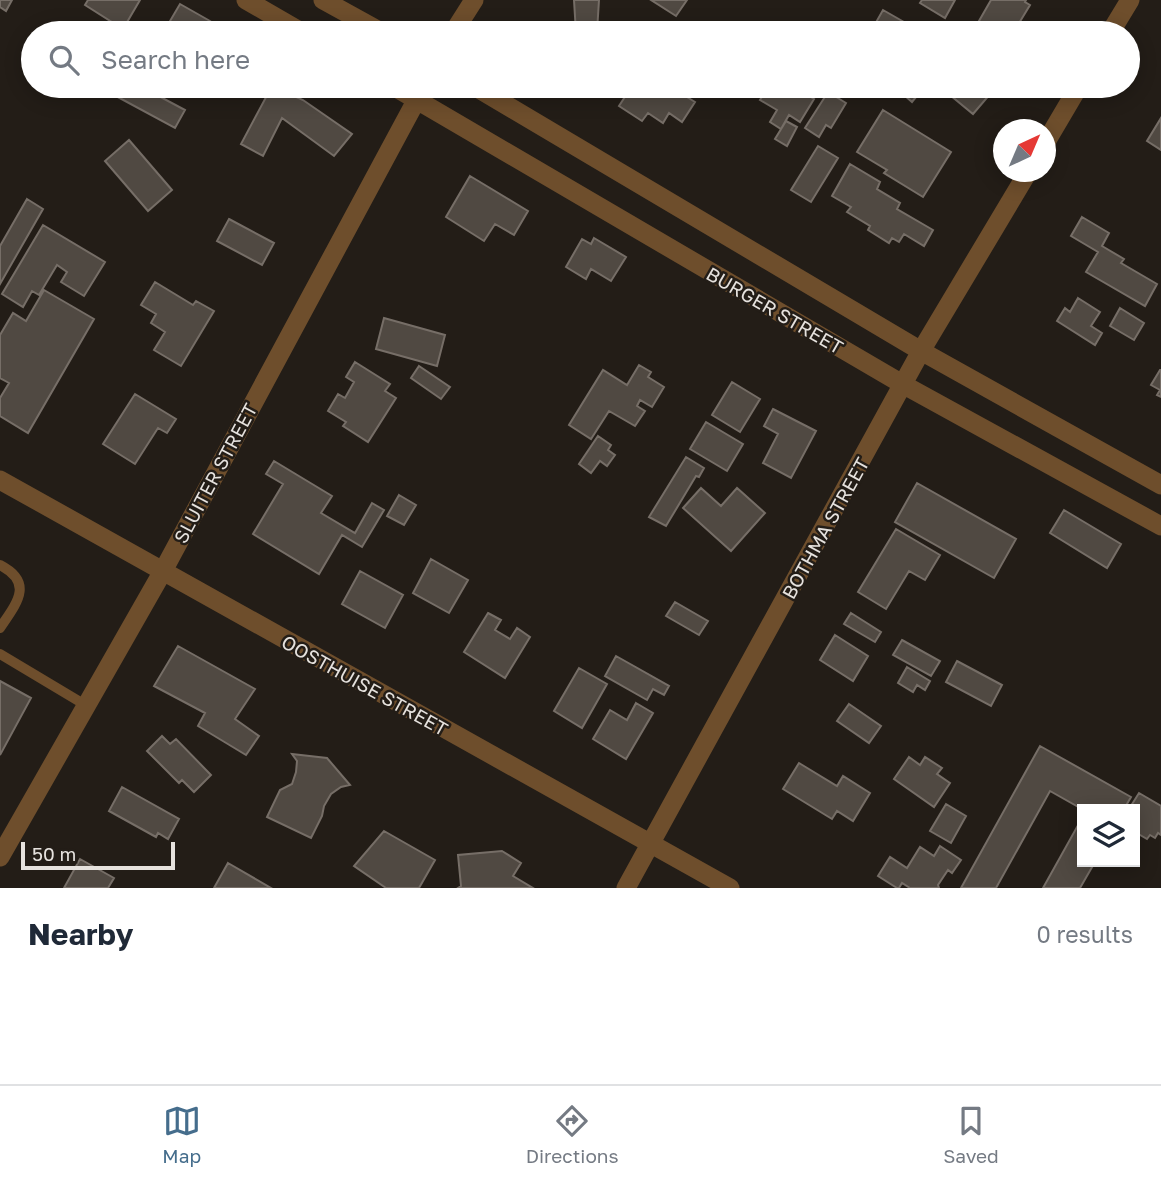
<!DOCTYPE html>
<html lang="en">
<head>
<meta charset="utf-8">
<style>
  :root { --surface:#fff; --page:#f6f6f7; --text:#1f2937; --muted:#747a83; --line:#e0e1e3; --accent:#456d8c }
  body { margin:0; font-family:"Golos Text",sans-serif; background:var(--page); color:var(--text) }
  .controls { position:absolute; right:21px; bottom:21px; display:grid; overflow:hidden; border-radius:0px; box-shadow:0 4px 18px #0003 }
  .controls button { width:63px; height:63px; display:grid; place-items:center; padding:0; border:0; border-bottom:2px solid var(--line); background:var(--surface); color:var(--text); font:35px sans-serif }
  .compass { position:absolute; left:993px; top:119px; width:63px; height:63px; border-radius:50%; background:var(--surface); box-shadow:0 4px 18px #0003; rotate:44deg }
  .scale { position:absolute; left:21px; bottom:18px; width:154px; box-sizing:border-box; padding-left:7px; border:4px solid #e6e2de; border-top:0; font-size:19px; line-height:24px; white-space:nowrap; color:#e6e2de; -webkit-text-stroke:5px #231d17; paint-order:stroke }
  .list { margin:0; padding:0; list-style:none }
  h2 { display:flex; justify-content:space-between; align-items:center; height:91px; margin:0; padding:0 28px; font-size:30px }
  h2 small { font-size:23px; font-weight:400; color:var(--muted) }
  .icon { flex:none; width:38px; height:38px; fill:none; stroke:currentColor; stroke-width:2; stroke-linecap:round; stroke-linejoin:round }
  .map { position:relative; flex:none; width:1161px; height:888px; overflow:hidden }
  .search { position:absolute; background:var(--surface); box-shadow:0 4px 18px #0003; left:21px; right:21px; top:21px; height:77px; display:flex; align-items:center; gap:18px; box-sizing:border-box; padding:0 24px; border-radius:38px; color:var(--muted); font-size:26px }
  .sheet { height:196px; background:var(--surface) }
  nav { display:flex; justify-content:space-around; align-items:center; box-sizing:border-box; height:98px; border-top:2px solid var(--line); background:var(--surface); font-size:19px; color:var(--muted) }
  nav a { display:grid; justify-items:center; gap:4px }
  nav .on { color:var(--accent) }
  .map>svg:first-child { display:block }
  .building { fill:#504942; stroke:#766e67; stroke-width:2 }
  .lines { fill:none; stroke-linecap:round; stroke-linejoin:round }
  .service { stroke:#6e4e2c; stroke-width:10 }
  .minor { stroke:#6e4e2c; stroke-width:19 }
  .labels { text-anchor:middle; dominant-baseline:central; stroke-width:5; stroke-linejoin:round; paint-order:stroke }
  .street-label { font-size:19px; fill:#e6e2de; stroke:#231d17 }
</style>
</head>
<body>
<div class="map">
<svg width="1161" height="888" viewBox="0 0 1161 888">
  <rect width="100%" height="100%" fill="#231d17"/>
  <path class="building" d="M0 0H12L6 11 0 7Z
    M88 0H140L123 29 85 5Z
    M574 0H599L597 32 601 33H576Z
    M651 0H687L676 16Z
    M922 0H955L945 18 920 3Z
    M991 0H1026L1025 2 1030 5 1013 33H983L975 28Z
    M180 4 210 21 203 33H163Z
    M883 10 918 30 916 33H870Z
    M119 86H140L185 110 175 128 114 95Z
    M272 86 303 100 352 134 334 156 282 118 263 156 241 144Z
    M632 86H669L695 102 682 122 669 113 663 123 648 113 642 121 619 106Z
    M769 86H793L814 99 800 122 789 115 781 129 770 122 777 110 760 100Z
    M898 86H925L912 102 896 88Z
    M939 86H997L973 114Z
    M828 92 846 103 831 128 826 125 819 137 805 128Z
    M883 110 951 152 923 197 884 173 887 170 857 152Z
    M1161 118V150L1147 141Z
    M786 121 797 127 787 146 775 139Z
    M129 140 172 190 148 211 105 161Z
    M818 146 838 158 811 202 791 190Z
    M850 164 880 182 877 189 900 203 897 209 933 230 924 246 904 234 899 242 892 238 889 243 868 230 870 226 847 212 851 207 832 196Z
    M470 176 528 211 514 235 495 224 484 241 446 217Z
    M27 199 43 209 0 284V246Z
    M1082 217 1109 233 1102 246 1124 259 1121 263 1157 284 1145 306 1086 272 1098 252 1071 236Z
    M229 219 274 243 262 265 217 241Z
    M43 225 105 262 84 296 61 282 67 272 57 265 39 295 32 291 23 307 2 294Z
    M594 238 626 257 611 281 591 269 586 279 566 267 582 239 591 244Z
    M155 282 193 305 196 301 214 311 181 366 154 350 165 332 151 323 156 314 141 305Z
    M44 290 94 319 28 433 0 416V398L9 383 0 378V335L13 313 26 321Z
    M1078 298 1100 312 1091 326 1102 333 1095 345 1057 321 1065 308 1070 312Z
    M1120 308 1144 323 1134 340 1110 326Z
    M384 318 445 335 437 366 376 349Z
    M355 362 390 384 385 391 396 398 368 442 343 426 346 422 328 411 338 394 345 398 354 382 346 377Z
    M639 365 651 372 648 377 664 387 652 407 640 400 637 406 645 411 635 426 609 411 591 439 569 425 603 370 627 385Z
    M419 366 450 387 441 399 411 378Z
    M1160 370H1161V397L1157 395 1160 390 1151 385Z
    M732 382 760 399 740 432 712 415Z
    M135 394 176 419 167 433 158 428 135 464 103 444Z
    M773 409 816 431 791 478 763 463 778 434 764 426Z
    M706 422 743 444 727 471 690 449Z
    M598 436 611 445 608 450 615 455 607 466 600 461 591 473 579 464Z
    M686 457 704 468 699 477 696 476 666 526 649 517Z
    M274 461 332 496 321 513 355 533 372 503 384 510 362 547 342 535 319 574 253 534 283 484 266 474Z
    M917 483 1016 539 994 578 895 522Z
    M701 488 721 506 737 488 765 513 731 551 683 508Z
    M399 495 416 505 404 525 387 516Z
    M1064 510 1121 544 1107 568 1050 533Z
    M896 529 940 555 925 580 909 571 886 609 858 592Z
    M431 559 468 580 449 613 413 593Z
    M360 571 403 595 385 628 342 604Z
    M675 602 708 621 699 635 666 616Z
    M488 613 501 620 495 630 510 639 517 628 530 637 505 678 464 652Z
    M851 613 881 632 875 642 844 624Z
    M835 635 868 656 853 681 820 660Z
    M902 640 940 661 931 676 893 655Z
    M178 646 255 689 235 719 259 736 246 755 198 726 205 713 154 686Z
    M616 656 669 686 664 695 653 689 647 700 605 676Z
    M957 661 1002 685 991 706 946 682Z
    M907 667 930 681 925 690 917 685 913 692 898 683Z
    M579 668 607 684 582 728 554 711Z
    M0 681 31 698 0 755Z
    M636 703 653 713 626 759 593 739 610 710 627 720Z
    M849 704 881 726 869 743 837 721Z
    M162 736 170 744 176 739 211 775 194 792 182 780 179 783 147 751Z
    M1040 746 1131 797 1124 809H1082L1050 791 996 888H961Z
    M292 754 327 758 350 785 341 787 331 794 324 806 322 816 311 838 267 817 280 790 292 784 296 772 297 761Z
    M909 757 920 765 925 757 942 768 937 774 950 783 934 807 894 779Z
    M799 763 837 786 843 776 870 793 853 821 837 811 832 819 783 789Z
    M122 787 179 819 168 839 158 833 156 837 109 811Z
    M1139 793 1161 806V835L1158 833 1155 838 1150 835 1147 839 1135 832V809H1129Z
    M946 804 966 816 951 843 930 831Z
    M1082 818V862H1095L1080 888H1043Z
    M384 831 435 860 419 888H386L354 866Z
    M940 846 961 860 952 873 948 870 938 885 939 888H910L902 883 899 888H897L878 876 890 857 907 868 920 847 934 856Z
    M502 851 521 863 513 876 533 888H458L461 886 458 855Z
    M80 859 114 878 108 888H64Z
    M228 863 271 888H214Z"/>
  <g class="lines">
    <path class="service" d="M0 565C35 583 16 604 0 628
      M0 654 87 706"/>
    <path class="minor" d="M246 0 303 33
      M323 0 383 33
      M453 33 474 0
      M1110 33 1130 0
      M393 86 904 385 1161 526
      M474 86 921 351 1161 485
      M1046 142 1079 86
      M0 480 730 888
      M0 857 163 571 424 86
      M626 888 921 351 1028 172"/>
  </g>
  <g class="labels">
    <g class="street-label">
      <text transform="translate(775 310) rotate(30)">BURGER STREET</text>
      <text transform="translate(215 473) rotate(-62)">SLUITER STREET</text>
      <text transform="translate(825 528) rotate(-61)">BOTHMA STREET</text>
      <text transform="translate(365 685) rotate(29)">OOSTHUISE STREET</text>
    </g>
  </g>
</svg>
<div class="controls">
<button><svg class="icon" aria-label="layers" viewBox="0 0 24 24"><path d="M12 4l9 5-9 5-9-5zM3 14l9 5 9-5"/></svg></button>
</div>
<svg class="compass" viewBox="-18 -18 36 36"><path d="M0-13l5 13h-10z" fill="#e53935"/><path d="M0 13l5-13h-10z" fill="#747a83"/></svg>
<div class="scale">50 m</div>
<div class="search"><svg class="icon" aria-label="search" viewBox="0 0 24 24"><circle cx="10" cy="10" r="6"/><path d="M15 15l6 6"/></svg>Search here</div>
</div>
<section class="sheet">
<h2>Nearby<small>0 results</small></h2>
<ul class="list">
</ul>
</section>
<nav>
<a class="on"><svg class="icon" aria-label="map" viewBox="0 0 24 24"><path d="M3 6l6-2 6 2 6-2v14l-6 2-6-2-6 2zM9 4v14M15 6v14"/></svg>Map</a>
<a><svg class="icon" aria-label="directions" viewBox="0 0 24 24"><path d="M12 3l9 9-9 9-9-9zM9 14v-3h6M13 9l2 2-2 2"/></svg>Directions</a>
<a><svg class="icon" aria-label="saved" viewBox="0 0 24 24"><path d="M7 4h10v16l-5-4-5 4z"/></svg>Saved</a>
</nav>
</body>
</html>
